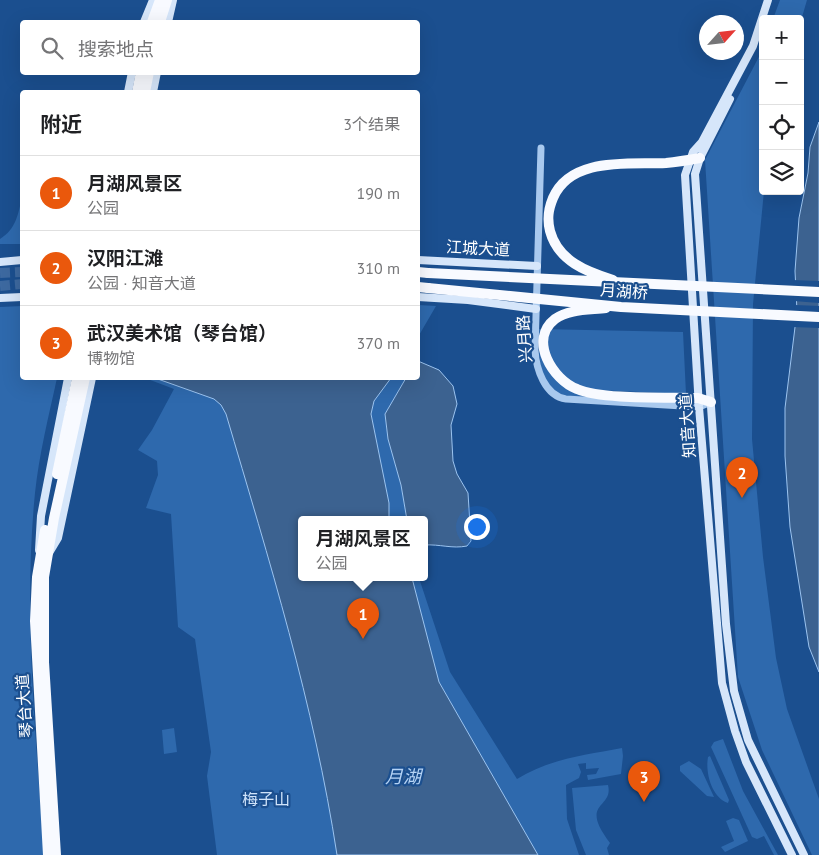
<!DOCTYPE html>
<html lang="zh">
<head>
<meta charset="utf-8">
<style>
  :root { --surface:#fff; --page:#f6f6f6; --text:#202124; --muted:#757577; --line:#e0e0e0; --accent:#ea580c }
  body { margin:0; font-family:"PT Sans","Noto Sans SC",sans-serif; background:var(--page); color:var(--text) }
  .controls { position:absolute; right:15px; top:15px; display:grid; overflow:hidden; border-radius:5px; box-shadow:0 5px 20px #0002 }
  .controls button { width:45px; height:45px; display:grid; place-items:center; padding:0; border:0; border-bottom:1px solid var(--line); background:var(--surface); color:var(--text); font:25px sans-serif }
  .compass { position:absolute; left:699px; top:15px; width:45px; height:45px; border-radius:50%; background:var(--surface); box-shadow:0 5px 20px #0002; rotate:63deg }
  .you { position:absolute; left:476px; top:526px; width:18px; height:18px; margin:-12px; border:4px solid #fff; border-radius:50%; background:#1a73e8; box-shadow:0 0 0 8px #1a73e833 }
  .badge { display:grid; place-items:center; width:32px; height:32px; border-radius:50%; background:var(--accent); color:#fff; font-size:16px; font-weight:700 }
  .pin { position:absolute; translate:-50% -41px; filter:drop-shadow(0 1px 2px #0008) }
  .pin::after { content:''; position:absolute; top:26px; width:18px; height:15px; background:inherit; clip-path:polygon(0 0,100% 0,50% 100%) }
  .popup { position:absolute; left:298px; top:516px; width:130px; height:65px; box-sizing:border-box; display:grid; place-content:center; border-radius:5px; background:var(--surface); filter:drop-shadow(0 1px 4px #0005); font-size:16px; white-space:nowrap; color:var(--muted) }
  .popup b { font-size:19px; color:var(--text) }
  .popup::after { content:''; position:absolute; left:50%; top:100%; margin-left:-10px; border:10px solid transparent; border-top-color:var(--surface) }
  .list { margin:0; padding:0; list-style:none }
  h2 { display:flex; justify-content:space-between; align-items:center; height:65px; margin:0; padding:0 20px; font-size:21px }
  h2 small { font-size:16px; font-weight:400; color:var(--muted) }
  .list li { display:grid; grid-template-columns:32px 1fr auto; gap:15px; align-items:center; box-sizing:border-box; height:75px; padding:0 20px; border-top:1px solid var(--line) }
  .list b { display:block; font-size:19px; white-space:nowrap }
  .list p { margin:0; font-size:16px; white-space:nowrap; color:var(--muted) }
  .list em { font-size:16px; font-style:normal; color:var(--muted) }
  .icon { flex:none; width:28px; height:28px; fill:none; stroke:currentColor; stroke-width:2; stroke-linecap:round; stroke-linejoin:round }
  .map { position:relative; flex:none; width:819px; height:855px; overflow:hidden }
  .search { position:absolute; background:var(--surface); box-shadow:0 5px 20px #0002; left:20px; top:20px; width:400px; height:55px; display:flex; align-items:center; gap:12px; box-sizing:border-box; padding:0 18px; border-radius:5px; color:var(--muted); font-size:19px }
  .panel { position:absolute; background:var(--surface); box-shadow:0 5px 20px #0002; left:20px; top:90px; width:400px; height:290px; border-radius:5px }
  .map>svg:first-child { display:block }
  .green { fill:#2e69ad }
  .water { fill:#3c6290; stroke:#9cc4f0 }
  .pier { fill:#1b4f8f }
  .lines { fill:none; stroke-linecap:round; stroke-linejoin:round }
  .trunk-tunnel { stroke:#3d69a0; stroke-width:10; stroke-dasharray:10 5; stroke-linecap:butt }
  .tertiary { stroke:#a9c9ee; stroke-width:7 }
  .secondary { stroke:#d6e6fa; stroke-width:8 }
  .trunk { stroke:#f8faff; stroke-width:10 }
  .trunk-bridge { stroke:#f8faff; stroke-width:10 }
  .labels { text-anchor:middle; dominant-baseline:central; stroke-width:4.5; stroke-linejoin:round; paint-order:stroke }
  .street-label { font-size:16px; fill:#fff; stroke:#1b4f8f }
  .park-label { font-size:16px; fill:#cfe3fa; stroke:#1b4f8f }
  .water-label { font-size:18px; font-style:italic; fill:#b5d3f5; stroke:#1b4f8f }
</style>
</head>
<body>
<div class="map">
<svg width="819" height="855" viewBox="0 0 819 855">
  <rect width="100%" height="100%" fill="#1b4f8f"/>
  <path class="green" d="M780 0H807L800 24V19H773Z
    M763 49 764 191 753 304 752 439 763 557 776 658 787 709 819 799V855H812L762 750 738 677 705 160Z
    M22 197V244H0V239C16 229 18 215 22 197Z
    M418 305 436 306 418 337Z
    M22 306V378H57C49 415 39 454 35 493 23 613 36 735 44 855H0V307Z
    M539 329 683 332 686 394 595 390 590 397C582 397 571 397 563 395 536 387 539 351 539 329Z
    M145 378H406L385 414 388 439 401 485 407 520H302V578H419L450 672 517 779C549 759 585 755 622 748L623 756 621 774 588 780 587 775 596 774 599 768 586 769V763L578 764 581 772 579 778 566 785 567 819 579 855H217L207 776 211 752 195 639 178 627 171 514 146 508 158 475 157 461 138 450 152 430 174 389Z
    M174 728 177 752 164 754 162 730Z
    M723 739 743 791 778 855H774L764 836 757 839 752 837 711 747 714 742Z
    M710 756 729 800 728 803C712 798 705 773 708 757Z
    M689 761 701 769 714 797 707 796 680 771V766Z
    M608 785C614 809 578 801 610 843L607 848 609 855H586L576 830 572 788Z
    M733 818 739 820 748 841 725 852 721 847 734 841 726 821Z"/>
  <path class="water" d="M819 122V672L809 647 790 527 785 456V408L797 311 795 271 799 218 808 173 810 147Z
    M418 361 439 370 453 386 457 404 451 425 453 461 457 474 468 493 471 541 467 546C452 549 440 544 424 545V520H407L401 485 388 439 385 414 406 378H418Z
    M155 378H391L374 401 371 414 389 503V520H302V578H412L439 682 538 855H337C314 704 269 560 226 414L221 405 214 399Z"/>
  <path class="pier" d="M793 280 819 281V303L794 301Z
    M795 305 819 306V328L793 327Z"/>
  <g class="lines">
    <path class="trunk-tunnel" d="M0 273 22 272
      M0 286 22 284"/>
    <path class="tertiary" d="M541 148 535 350C536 369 545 396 566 399L699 407 711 402"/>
    <path class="secondary" d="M768 0 753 46 702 142 693 152 685 175 699 407 722 683 735 731 746 762 792 855
      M144 22 153 0
      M168 22 173 0
      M128 92 132 72
      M153 92 157 72
      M730 99 700 158 695 174 726 624 734 691 748 740 804 855
      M418 260 537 266
      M0 262 22 260
      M418 297 468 300 536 309
      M0 298 22 297
      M39 550 41 516 68 378
      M49 553 58 538 92 378"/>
    <path class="trunk" d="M152 22 160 0
      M160 22 167 0
      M137 92 141 72
      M145 92 149 72
      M418 272 428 273
      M613 280C587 272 558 261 550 231 547 219 548 210 553 198 571 156 630 165 666 163 677 162 689 160 700 158
      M418 287 428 288
      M606 308C590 310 568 309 555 319 528 340 553 380 577 389 603 400 667 397 698 398L711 402
      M57 474 77 378
      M45 530 37 577 35 621 48 855
      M56 855 44 662V577L54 518 85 378"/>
    <path class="trunk-bridge" d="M428 273 819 292
      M428 288 621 307 819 317"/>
  </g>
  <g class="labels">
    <g class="street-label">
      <text transform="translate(478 248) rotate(3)">江城大道</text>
      <text transform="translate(624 291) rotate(4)">月湖桥</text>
      <text transform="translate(524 339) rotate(-94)">兴月路</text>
      <text transform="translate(687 426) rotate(-94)">知音大道</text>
      <text transform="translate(24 706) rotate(-94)">琴台大道</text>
    </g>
    <g class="park-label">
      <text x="266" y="799">梅子山</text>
    </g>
    <g class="water-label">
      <text x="403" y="776">月湖</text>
    </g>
  </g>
</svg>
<div class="controls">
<button>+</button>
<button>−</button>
<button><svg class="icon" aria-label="locate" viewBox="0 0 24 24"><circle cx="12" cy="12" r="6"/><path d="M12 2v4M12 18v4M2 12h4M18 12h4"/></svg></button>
<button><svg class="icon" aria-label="layers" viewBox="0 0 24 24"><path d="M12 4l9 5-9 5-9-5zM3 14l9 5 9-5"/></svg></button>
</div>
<svg class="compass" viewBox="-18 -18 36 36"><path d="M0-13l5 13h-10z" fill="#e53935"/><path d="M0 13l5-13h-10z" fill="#757577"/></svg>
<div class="you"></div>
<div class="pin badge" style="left:363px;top:639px">1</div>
<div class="popup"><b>月湖风景区</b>公园</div>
<div class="pin badge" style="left:742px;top:498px">2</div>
<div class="pin badge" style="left:644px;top:802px">3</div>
<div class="search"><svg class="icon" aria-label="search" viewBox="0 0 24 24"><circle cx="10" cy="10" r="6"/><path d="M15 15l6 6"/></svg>搜索地点</div>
<section class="panel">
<h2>附近<small>3个结果</small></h2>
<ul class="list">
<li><span class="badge">1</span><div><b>月湖风景区</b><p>公园</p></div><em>190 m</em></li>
<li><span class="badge">2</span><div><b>汉阳江滩</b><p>公园 · 知音大道</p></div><em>310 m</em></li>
<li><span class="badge">3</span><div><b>武汉美术馆（琴台馆）</b><p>博物馆</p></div><em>370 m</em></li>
</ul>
</section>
</div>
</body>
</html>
